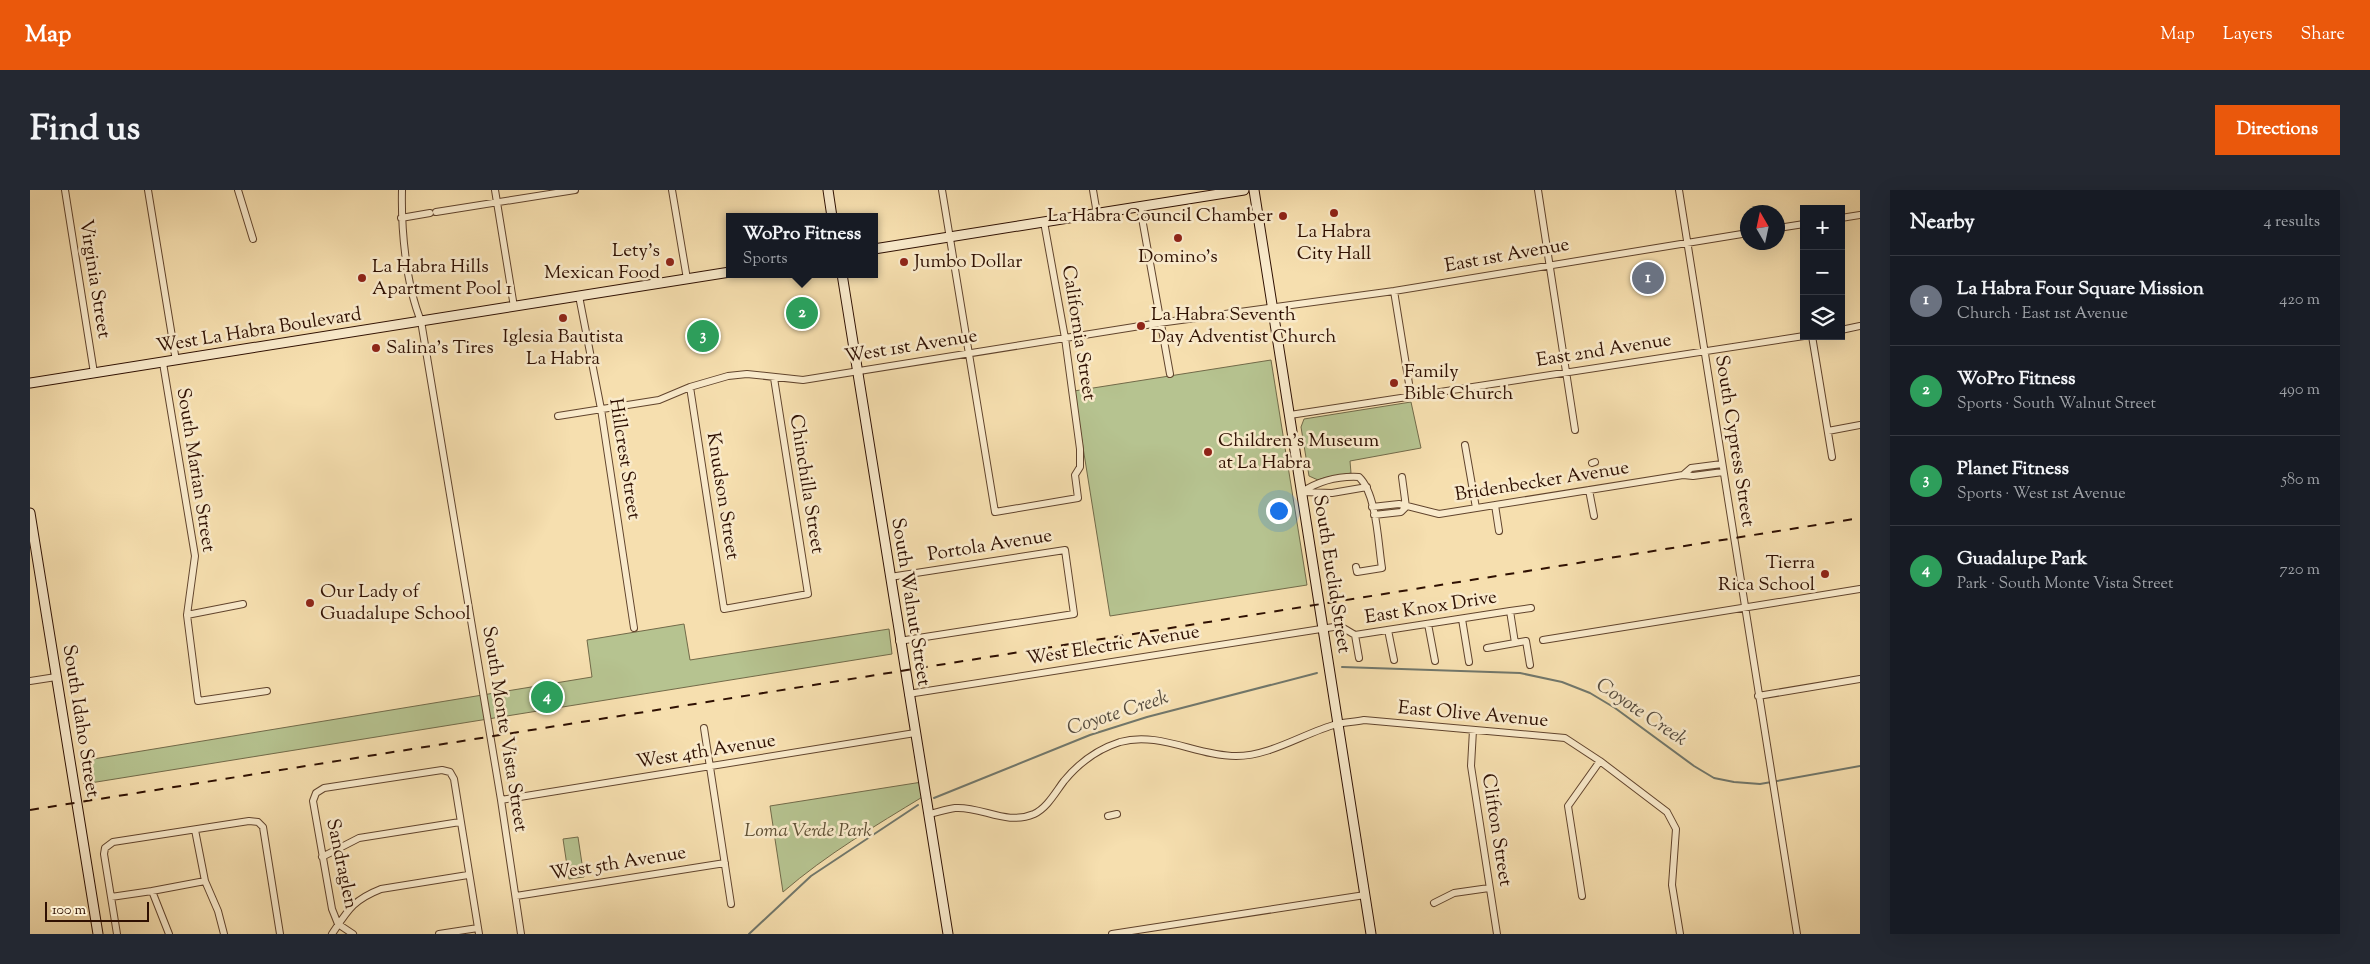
<!DOCTYPE html>
<html lang="en">
<head>
<meta charset="utf-8">
<style>
  :root { --surface:#171b24; --page:#242831; --text:#f1f3f6; --muted:#9ea1a6; --line:#363941; --accent:#ea580c }
  body { margin:0; font-family:"Sorts Mill Goudy",serif; background:var(--page); color:var(--text) }
  .controls { position:absolute; right:15px; top:15px; display:grid; overflow:hidden; border-radius:0px; box-shadow:0 5px 20px #0002 }
  .controls button { width:45px; height:45px; display:grid; place-items:center; padding:0; border:0; border-bottom:1px solid var(--line); background:var(--surface); color:var(--text); font:25px sans-serif }
  .compass { position:absolute; left:1710px; top:15px; width:45px; height:45px; border-radius:50%; background:var(--surface); box-shadow:0 5px 20px #0002; rotate:351deg }
  .scale { position:absolute; left:15px; bottom:12px; width:104px; box-sizing:border-box; padding-left:5px; border:2px solid #2f1002; border-top:0; font-size:14px; line-height:18px; white-space:nowrap; color:#2f1002; -webkit-text-stroke:4px #f9eacb; paint-order:stroke }
  .you { position:absolute; left:1248px; top:320px; width:18px; height:18px; margin:-12px; border:4px solid #fff; border-radius:50%; background:#1a73e8; box-shadow:0 0 0 8px #1a73e833 }
  .badge { display:grid; place-items:center; width:32px; height:32px; border-radius:50%; background:var(--accent); color:#fff; font-size:16px; font-weight:700 }
  .pin { position:absolute; translate:-50% -50%; border:2px solid #fff; box-shadow:0 1px 5px #0006 }
  .popup { position:absolute; left:696px; top:23px; width:152px; height:65px; box-sizing:border-box; display:grid; place-content:center; border-radius:0px; background:var(--surface); filter:drop-shadow(0 1px 4px #0005); font-size:16px; white-space:nowrap; color:var(--muted) }
  .popup b { font-size:19px; color:var(--text) }
  .popup::after { content:''; position:absolute; left:50%; top:100%; margin-left:-10px; border:10px solid transparent; border-top-color:var(--surface) }
  .list { margin:0; padding:0; list-style:none }
  h2 { display:flex; justify-content:space-between; align-items:center; height:65px; margin:0; padding:0 20px; font-size:21px }
  h2 small { font-size:16px; font-weight:400; color:var(--muted) }
  .list li { display:grid; grid-template-columns:32px 1fr auto; gap:15px; align-items:center; box-sizing:border-box; height:90px; padding:0 20px; border-top:1px solid var(--line) }
  .list b { display:block; font-size:19px; white-space:nowrap }
  .list p { margin:0; font-size:16px; white-space:nowrap; color:var(--muted) }
  .list em { font-size:16px; font-style:normal; color:var(--muted) }
  .icon { flex:none; width:28px; height:28px; fill:none; stroke:currentColor; stroke-width:2; stroke-linecap:round; stroke-linejoin:round }
  .map { position:relative; flex:none; width:1830px; height:744px; overflow:hidden; border-radius:0px }
  header { display:flex; align-items:center; gap:30px; box-sizing:border-box; height:70px; padding:0 25px; background:var(--accent); color:#fff }
  header strong { font-size:24px }
  nav { display:flex; gap:28px; margin-inline-start:auto; font-size:18px }
  .intro { display:flex; align-items:center; justify-content:space-between; box-sizing:border-box; height:120px; padding:0 30px }
  h1 { margin:0; font-size:35px }
  .button { padding:12px 22px; border-radius:0px; background:var(--accent); color:#fff; font-size:18px; font-weight:700 }
  main { display:flex; gap:30px; padding:0 30px }
  aside { flex:1; background:var(--surface); border-radius:0px; box-shadow:0 5px 20px #0002 }
  .map>svg:first-child { display:block }
  .green { fill:#b6c390; stroke:#726a49 }
  .lines { fill:none; stroke-linecap:round; stroke-linejoin:round }
  .stream { stroke:#71776b; stroke-width:2 }
  .street-casing { stroke:#61442d; stroke-width:8 }
  .secondary-casing { stroke:#2f1002; stroke-width:11 }
  .street { stroke:#f9eacb; stroke-width:6 }
  .secondary { stroke:#f9eacb; stroke-width:9 }
  .rail { stroke:#2f1002; stroke-width:2; stroke-dasharray:9 9; stroke-linecap:butt }
  .poi-dot { fill:#8f2418; stroke:#f9eacb; stroke-width:2 }
  .labels { text-anchor:middle; dominant-baseline:central; stroke-width:5; stroke-linejoin:round; paint-order:stroke }
  .poi-label { font-size:19px; fill:#2f1002; stroke:#f9eacb; text-anchor:start }
  .street-label { font-size:19px; fill:#2f1002; stroke:#f9eacb }
  .park-label { font-size:19px; font-style:italic; fill:#5e4f34; stroke:#f9eacb }
  .water-label { font-size:20px; font-style:italic; fill:#564c3f; stroke:#f9eacb }
</style>
</head>
<body>
<header>
<strong>Map</strong>
<nav><a>Map</a><a>Layers</a><a>Share</a></nav>
</header>
<div class="intro"><h1>Find us</h1><a class="button">Directions</a></div>
<main>
<div class="map">
<svg width="1830" height="744" viewBox="0 0 1830 744">
  <rect width="100%" height="100%" fill="#f6dfaf"/>
  <filter id="stains"><feTurbulence type="fractalNoise" baseFrequency=".004" numOctaves="4"/><feColorMatrix values="0 0 0 0 .2 0 0 0 0 .09 0 0 0 0 .02 0 0 0 .5 -.17"/></filter>
  <radialGradient id="worn" r=".72"><stop offset=".6" stop-color="#630" stop-opacity="0"/><stop offset="1" stop-color="#630" stop-opacity=".3"/></radialGradient>
  <path class="green" d="M1241 170 1277 395 1080 426 1044 201Z
    M1381 212 1391 258 1320 271 1321 283C1308 286 1302 285 1288 290L1279 286 1271 237 1274 229Z
    M654 434 660 470 859 439 862 464 54 594 51 571 562 487 557 450Z
    M892 592 894 606C845 636 797 664 753 702L740 616Z
    M548 647 554 687 539 689 533 649Z"/>
  <g class="lines">
    <path class="stream" d="M1312 477 1490 483 1532 492 1560 503 1585 518 1664 576 1684 588 1704 592 1730 594 1830 576
      M904 608 1060 545 1117 527 1287 483
      M719 744 781 686 888 615"/>
    <g class="street-casing">
      <path id="street" d="M35 0 64 183
        M118 0 146 171
        M208 0 223 49
        M372 0C371 39 376 95 391 131L471 610 491 744
        M465 0 484 117
        M642 0 657 89
        M912 0 965 322 1048 308 1045 285 1050 277V259L1035 148 1014 32
        M1063 0 1067 24
        M1508 0 1545 240
        M1649 0 1767 744
        M1110 17 1140 184
        M406 22 545 0
        M371 28 400 23
        M1811 28 1830 25
        M1748 38 1774 34
        M1364 101 1381 206
        M549 106 571 219 604 438
        M1811 140 1830 136
        M1782 146 1802 267
        M133 173 165 366 157 425 168 511 237 501
        M660 197 694 419 778 404 744 188
        M1260 225 1774 146
        M528 226 629 210 660 197 698 186 717 184 773 190 1129 133 1364 101 1718 43
        M1798 241 1830 235
        M1435 255 1446 318
        M1562 273 1565 272
        M1653 285 1661 278 1692 274
        M1372 287 1376 317
        M1559 300 1564 326
        M1272 302C1289 291 1309 286 1329 287 1347 304 1348 354 1352 378L1327 382 1326 377
        M1272 302 1302 303 1337 297
        M1465 315 1469 341
        M1342 317 1369 314 1409 324 1653 285 1663 286 1693 282
        M1344 325 1371 322 1376 317
        M860 387 1035 360 1044 424 869 451
        M1480 421 1501 418
        M157 425 213 414
        M1432 429 1439 472
        M1398 434 1405 471
        M1358 440 1364 470
        M1325 445 1329 468
        M1513 450 1830 399
        M1457 458 1485 453
        M0 491 26 487
        M878 504 1310 436 1325 445 1480 421 1485 453 1496 451 1500 475
        M1728 506 1830 489
        M674 538 701 714
        M1443 540 1441 576 1467 744
        M471 610 885 543
        M899 624C908 622 917 619 925 618 952 616 976 636 1004 624 1017 618 1025 603 1034 591 1048 574 1068 559 1090 552 1129 541 1167 566 1206 566 1241 566 1274 543 1307 534 1316 532 1325 532 1334 530L1535 548 1570 571 1637 622 1646 639 1642 695 1650 744
        M1078 626 1087 624
        M165 640 175 691 188 721 194 744
        M292 667 329 648 430 632
        M486 706 695 673
        M1552 706 1538 616 1570 571
        M81 707 122 701
        M1404 713 1424 703 1459 698
        M87 744 74 664 75 658 83 652 219 631 228 632 233 637 250 744
        M139 744 122 701 175 691
        M302 744C318 720 323 710 351 699L438 685
        M323 744 308 734 302 719 283 611 286 603 294 598 412 580 420 582 424 589 449 744
        M409 744 448 738
        M1082 744 1335 705"/>
    </g>
    <g class="secondary-casing">
      <path id="secondary" d="M798 0 802 27
        M1224 0 1341 744
        M844 59 1214 0
        M812 84 918 744
        M0 193 700 82
        M0 323 68 744"/>
    </g>
    <use href="#street" class="street"/>
    <use href="#secondary" class="secondary"/>
    <path class="rail" d="M0 620 1830 328"/>
  </g>
  <g class="poi-dot">
    <circle cx="1304" cy="23" r="5"/>
    <circle cx="1253" cy="26" r="5"/>
    <circle cx="1148" cy="48" r="5"/>
    <circle cx="640" cy="72" r="5"/>
    <circle cx="874" cy="72" r="5"/>
    <circle cx="332" cy="88" r="5"/>
    <circle cx="533" cy="128" r="5"/>
    <circle cx="1111" cy="136" r="5"/>
    <circle cx="346" cy="158" r="5"/>
    <circle cx="1364" cy="193" r="5"/>
    <circle cx="1178" cy="262" r="5"/>
    <circle cx="1795" cy="384" r="5"/>
    <circle cx="280" cy="413" r="5"/>
  </g>
  <g class="labels">
    <g class="poi-label">
      <text x="1243" y="26" text-anchor="end">La Habra Council Chamber</text>
      <text x="1304" y="42" text-anchor="middle">La Habra<tspan x="1304" dy="22">City Hall</tspan></text>
      <text x="630" y="61" text-anchor="end">Lety's<tspan x="630" dy="22">Mexican Food</tspan></text>
      <text x="1148" y="67" text-anchor="middle">Domino's</text>
      <text x="884" y="72">Jumbo Dollar</text>
      <text x="342" y="77">La Habra Hills<tspan x="342" dy="22">Apartment Pool 1</tspan></text>
      <text x="1121" y="125">La Habra Seventh<tspan x="1121" dy="22">Day Adventist Church</tspan></text>
      <text x="533" y="147" text-anchor="middle">Iglesia Bautista<tspan x="533" dy="22">La Habra</tspan></text>
      <text x="356" y="158">Salina's Tires</text>
      <text x="1374" y="182">Family<tspan x="1374" dy="22">Bible Church</tspan></text>
      <text x="1188" y="251">Children's Museum<tspan x="1188" dy="22">at La Habra</tspan></text>
      <text x="1785" y="373" text-anchor="end">Tierra<tspan x="1785" dy="22">Rica School</tspan></text>
      <text x="290" y="402">Our Lady of<tspan x="290" dy="22">Guadalupe School</tspan></text>
    </g>
    <g class="street-label">
      <text transform="translate(1477 66) rotate(-10)">East 1st Avenue</text>
      <text transform="translate(64 89) rotate(81)">Virginia Street</text>
      <text transform="translate(229 141) rotate(-9)">West La Habra Boulevard</text>
      <text transform="translate(1048 143) rotate(81)">California Street</text>
      <text transform="translate(881 157) rotate(-9)">West 1st Avenue</text>
      <text transform="translate(1574 161) rotate(-9)">East 2nd Avenue</text>
      <text transform="translate(1704 251) rotate(81)">South Cypress Street</text>
      <text transform="translate(594 269) rotate(81)">Hillcrest Street</text>
      <text transform="translate(165 280) rotate(81)">South Marian Street</text>
      <text transform="translate(1512 292) rotate(-9)">Bridenbecker Avenue</text>
      <text transform="translate(776 294) rotate(81)">Chinchilla Street</text>
      <text transform="translate(692 306) rotate(81)">Knudson Street</text>
      <text transform="translate(960 356) rotate(-9)">Portola Avenue</text>
      <text transform="translate(1301 384) rotate(81)">South Euclid Street</text>
      <text transform="translate(880 412) rotate(81)">South Walnut Street</text>
      <text transform="translate(1401 418) rotate(-9)">East Knox Drive</text>
      <text transform="translate(1083 456) rotate(-9)">West Electric Avenue</text>
      <text transform="translate(1443 525) rotate(5)">East Olive Avenue</text>
      <text transform="translate(50 531) rotate(81)">South Idaho Street</text>
      <text transform="translate(474 539) rotate(81)">South Monte Vista Street</text>
      <text transform="translate(676 562) rotate(-9)">West 4th Avenue</text>
      <text transform="translate(1466 640) rotate(81)">Clifton Street</text>
      <text transform="translate(311 674) rotate(78)">Sandraglen</text>
      <text transform="translate(588 674) rotate(-9)">West 5th Avenue</text>
    </g>
    <g class="park-label">
      <text x="778" y="641">Loma Verde Park</text>
    </g>
    <g class="water-label">
      <text transform="translate(1611 523) rotate(34)">Coyote Creek</text>
      <text transform="translate(1088 524) rotate(-18)">Coyote Creek</text>
    </g>
  </g>
  <rect width="100%" height="100%" filter="url(#stains)"/>
  <rect width="100%" height="100%" fill="url(#worn)"/>
</svg>
<div class="controls">
<button>+</button>
<button>−</button>
<button><svg class="icon" aria-label="layers" viewBox="0 0 24 24"><path d="M12 4l9 5-9 5-9-5zM3 14l9 5 9-5"/></svg></button>
</div>
<svg class="compass" viewBox="-18 -18 36 36"><path d="M0-13l5 13h-10z" fill="#e53935"/><path d="M0 13l5-13h-10z" fill="#9ea1a6"/></svg>
<div class="scale">100 m</div>
<div class="you"></div>
<div class="pin badge" style="left:1618px;top:88px;background:#6b7280">1</div>
<div class="pin badge" style="left:772px;top:123px;background:#2e9e5b">2</div>
<div class="popup"><b>WoPro Fitness</b>Sports</div>
<div class="pin badge" style="left:673px;top:146px;background:#2e9e5b">3</div>
<div class="pin badge" style="left:517px;top:507px;background:#2e9e5b">4</div>
</div>
<aside>
<h2>Nearby<small>4 results</small></h2>
<ul class="list">
<li><span class="badge" style="background:#6b7280">1</span><div><b>La Habra Four Square Mission</b><p>Church · East 1st Avenue</p></div><em>420 m</em></li>
<li><span class="badge" style="background:#2e9e5b">2</span><div><b>WoPro Fitness</b><p>Sports · South Walnut Street</p></div><em>490 m</em></li>
<li><span class="badge" style="background:#2e9e5b">3</span><div><b>Planet Fitness</b><p>Sports · West 1st Avenue</p></div><em>580 m</em></li>
<li><span class="badge" style="background:#2e9e5b">4</span><div><b>Guadalupe Park</b><p>Park · South Monte Vista Street</p></div><em>720 m</em></li>
</ul>
</aside>
</main>
</body>
</html>
